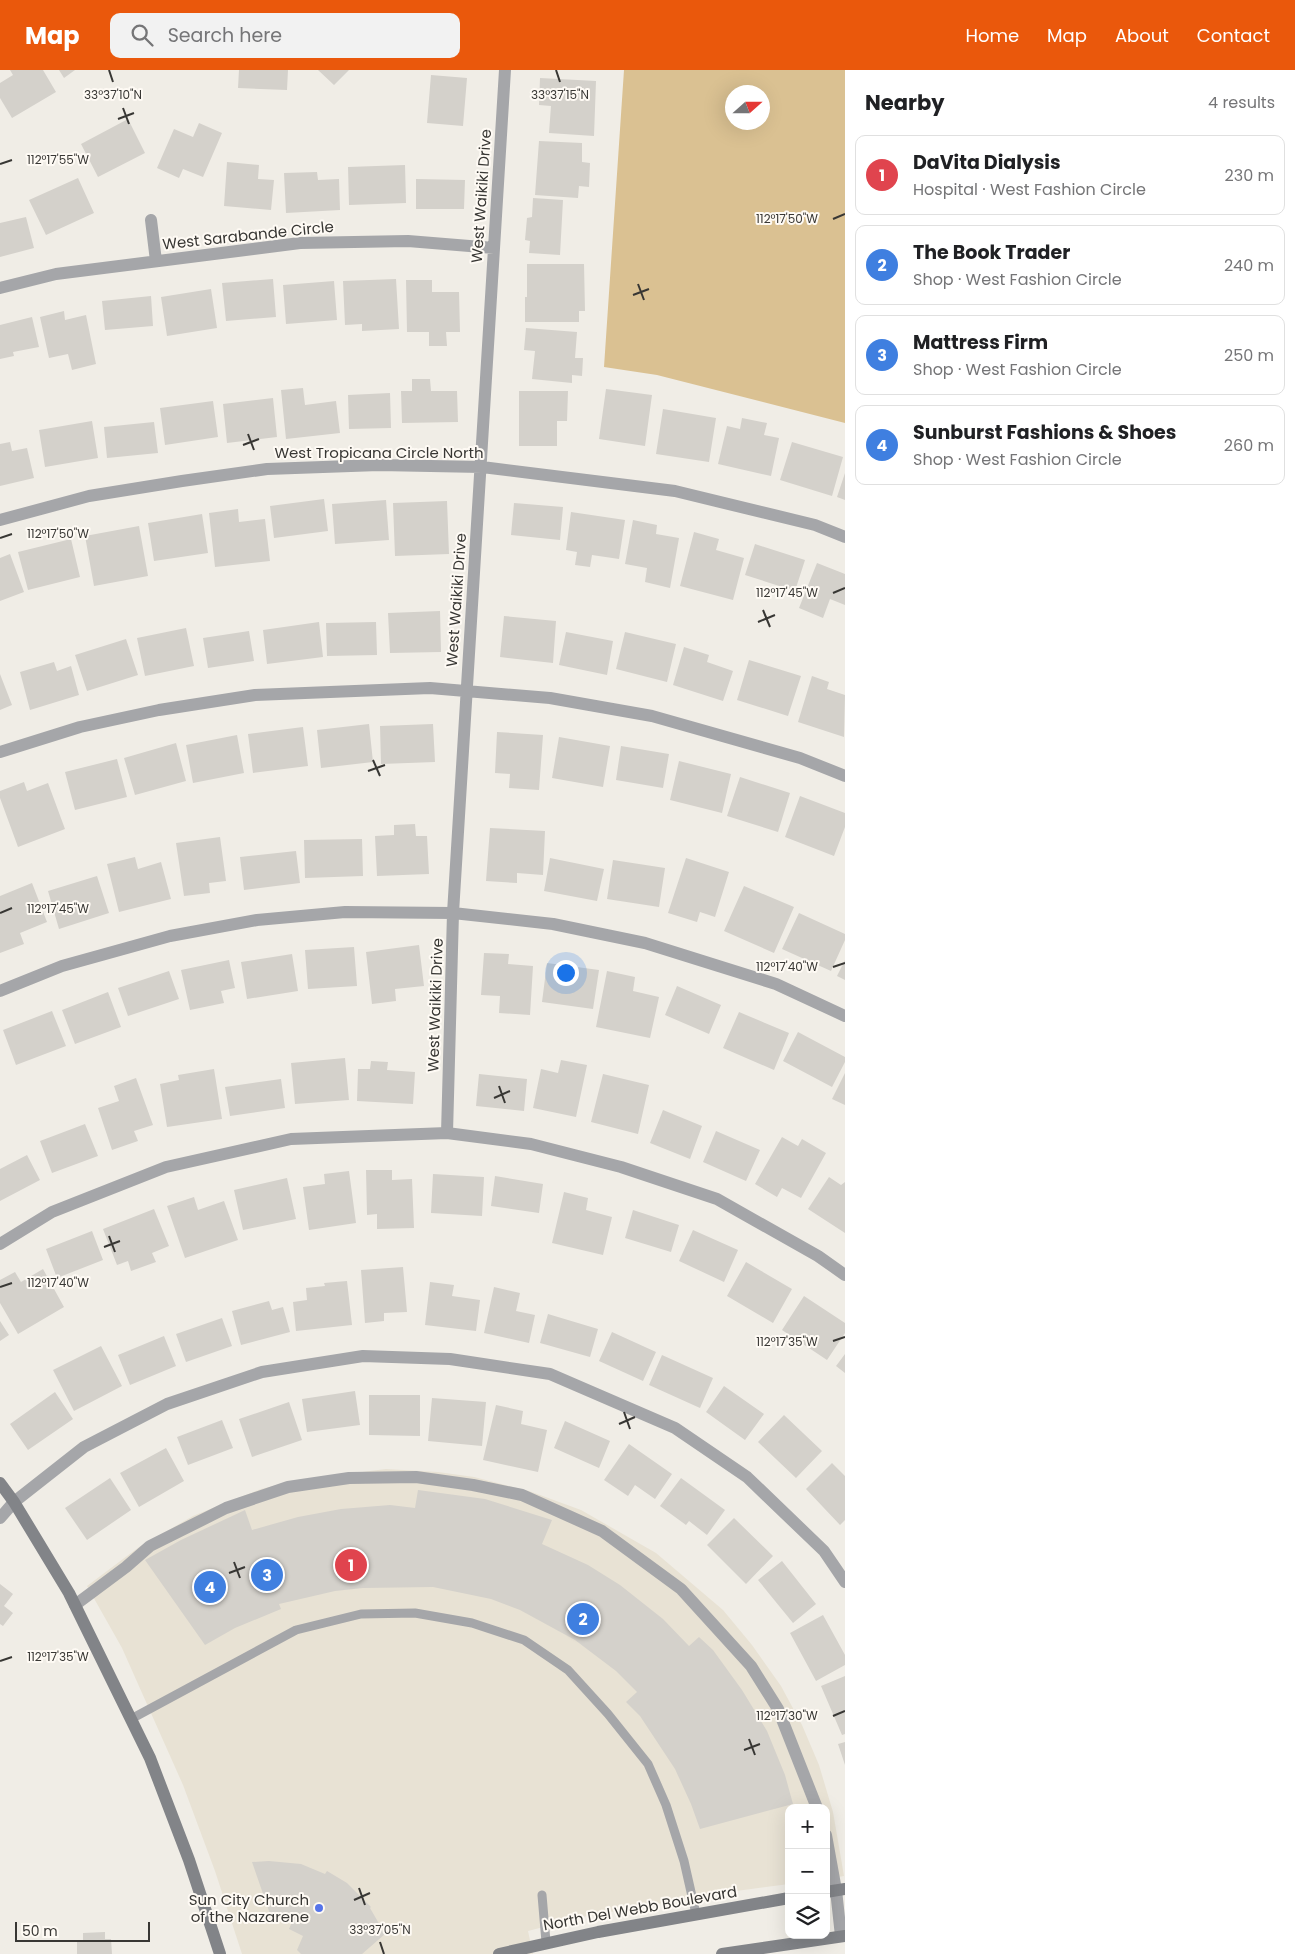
<!DOCTYPE html>
<html lang="en">
<head>
<meta charset="utf-8">
<style>
  :root { --surface:#fff; --page:#f2f2f2; --text:#202124; --muted:#757577; --line:#e0e0e0; --accent:#ea580c }
  body { margin:0; font-family:Poppins,sans-serif; background:var(--page); color:var(--text) }
  .controls { position:absolute; right:15px; bottom:15px; display:grid; overflow:hidden; border-radius:10px; box-shadow:0 5px 20px #0002 }
  .controls button { width:45px; height:45px; display:grid; place-items:center; padding:0; border:0; border-bottom:1px solid var(--line); background:var(--surface); color:var(--text); font:25px sans-serif }
  .compass { position:absolute; left:725px; top:15px; width:45px; height:45px; border-radius:50%; background:var(--surface); box-shadow:0 5px 20px #0002; rotate:69deg }
  .scale { position:absolute; left:15px; bottom:12px; width:135px; box-sizing:border-box; padding-left:5px; border:2px solid #383734; border-top:0; font-size:14px; line-height:18px; white-space:nowrap; color:#383734; -webkit-text-stroke:4px #fefaf4; paint-order:stroke }
  .you { position:absolute; left:565px; top:902px; width:18px; height:18px; margin:-12px; border:4px solid #fff; border-radius:50%; background:#1a73e8; box-shadow:0 0 0 8px #1a73e833 }
  .badge { display:grid; place-items:center; width:32px; height:32px; border-radius:50%; background:var(--accent); color:#fff; font-size:16px; font-weight:700 }
  .pin { position:absolute; translate:-50% -50%; border:2px solid #fff; box-shadow:0 1px 5px #0006 }
  .list { margin:0; padding:0; list-style:none }
  h2 { display:flex; justify-content:space-between; align-items:center; height:65px; margin:0; padding:0 20px; font-size:21px }
  h2 small { font-size:16px; font-weight:400; color:var(--muted) }
  .list li { display:grid; grid-template-columns:32px 1fr auto; gap:15px; align-items:center; box-sizing:border-box; height:80px; margin:0 10px 10px; padding:0 10px; border:1px solid var(--line); border-radius:10px }
  .list b { display:block; font-size:19px; white-space:nowrap }
  .list p { margin:0; font-size:16px; white-space:nowrap; color:var(--muted) }
  .list em { font-size:16px; font-style:normal; color:var(--muted) }
  .icon { flex:none; width:28px; height:28px; fill:none; stroke:currentColor; stroke-width:2; stroke-linecap:round; stroke-linejoin:round }
  .map { position:relative; flex:none; width:845px; height:1884px; overflow:hidden }
  header { display:flex; align-items:center; gap:30px; box-sizing:border-box; height:70px; padding:0 25px; background:var(--accent); color:#fff }
  header strong { font-size:24px }
  nav { display:flex; gap:28px; margin-inline-start:auto; font-size:18px }
  .search { width:350px; height:45px; background:var(--page); display:flex; align-items:center; gap:12px; box-sizing:border-box; padding:0 18px; border-radius:10px; color:var(--muted); font-size:19px }
  main { display:flex }
  aside { flex:1; background:var(--surface) }
  .map>svg:first-child { display:block }
  .built { fill:#e8e2d4 }
  .green { fill:#dac192; fill-rule:evenodd }
  .building { fill:#d4d1cb }
  .lines { fill:none; stroke-linecap:round; stroke-linejoin:round }
  .lane { stroke:#a5a6a9; stroke-width:9 }
  .street { stroke:#a5a6a9; stroke-width:12 }
  .secondary { stroke:#828488; stroke-width:12 }
  .ticks { fill:none; stroke:#383734; stroke-width:2 }
  .poi-dot { fill:#5674e9; stroke:#fefaf4; stroke-width:2 }
  .labels { text-anchor:middle; dominant-baseline:central; stroke-width:4; stroke-linejoin:round; paint-order:stroke }
  .street-label { font-size:15px; fill:#383734; stroke:#fefaf4 }
  .poi-label { font-size:15px; fill:#383734; stroke:#fefaf4; text-anchor:end }
  .ticks-label { font-size:12px; text-anchor:middle; fill:#383734; stroke:#fefaf4; stroke-width:4; stroke-linejoin:round; paint-order:stroke }
</style>
</head>
<body>
<header>
<strong>Map</strong>
<div class="search"><svg class="icon" aria-label="search" viewBox="0 0 24 24"><circle cx="10" cy="10" r="6"/><path d="M15 15l6 6"/></svg>Search here</div>
<nav><a>Home</a><a>Map</a><a>About</a><a>Contact</a></nav>
</header>
<main>
<div class="map">
<svg width="845" height="1884" viewBox="0 0 845 1884">
  <rect width="100%" height="100%" fill="#f0ede6"/>
  <path class="built" d="M386 1399 438 1402 474 1407 529 1421 581 1440 656 1483 723 1540 752 1575 781 1616 802 1655 819 1695 833 1742 844 1806 826 1809V1738H789V1814L714 1824 582 1847 528 1861 533 1884H242L215 1801 183 1715 122 1578 87 1516 139 1477 193 1446 225 1433 261 1419 298 1410Z"/>
  <path class="green" d="M624 0H845V353L657 305 604 297ZM732 22H762V52H732Z"/>
  <path class="building" d="M10 0H43L56 22 12 48 0 28V13L13 5Z
    M59 0H75L64 8Z
    M239 0H288L287 20 238 18Z
    M318 0H349L334 15Z
    M431 5 467 8 463 56 427 53Z
    M540 8 596 11 594 66 549 63 551 36 539 35Z
    M128 49 145 83 98 107 81 74Z
    M199 53 222 63 203 107 183 99 179 108 157 98 174 59 193 67Z
    M539 71 582 73V92L590 93 589 117 579 116 578 128 535 125Z
    M227 92 259 95 258 109 274 110 271 140 224 136Z
    M405 95 406 133 349 135 348 97Z
    M317 102 318 110 339 109 340 140 286 143 284 103Z
    M78 108 94 143 46 165 29 130Z
    M416 109 465 110 464 139H416Z
    M533 128 563 130 560 185 529 183 530 171 525 170 527 148 532 147Z
    M26 147 34 178 0 187V153Z
    M527 194H584L585 241H579V252H525V227H527Z
    M273 209 276 247 226 251 222 213Z
    M396 209 399 259 362 261V254L345 255 343 211Z
    M406 210H432V222H459L460 262H446L447 276H429V262H407Z
    M334 211 337 250 286 254 283 215Z
    M211 219 217 258 167 266 161 227Z
    M151 226 153 256 105 260 102 231Z
    M64 241 65 250 86 245 96 294 72 300 68 284 49 288 40 247Z
    M32 247 39 277 13 282 14 286 0 289V255Z
    M526 258 577 262 575 288H583L582 306 572 305V313L532 309 535 281 524 280Z
    M412 309H430L431 321H457L458 352 402 353 401 321H412Z
    M303 318 305 335 336 331 340 363 286 369 281 320Z
    M606 319 652 325 645 376 599 369Z
    M519 321H568L567 351H557V376H519Z
    M390 323 391 358 349 359 348 325Z
    M273 328 277 367 227 373 223 334Z
    M213 331 218 367 165 375 160 338Z
    M663 339 716 348 709 392 656 384Z
    M742 348 767 353 764 365 779 368 771 406 718 394 727 356 740 359Z
    M92 351 98 388 45 397 39 360Z
    M154 352 158 383 107 388 104 357Z
    M10 372 12 381 27 378 34 408 0 416V374Z
    M792 372 843 387 832 426 780 410Z
    M845 403V430L837 427Z
    M324 429 328 461 274 468 270 436Z
    M386 430 389 470 335 474 332 434Z
    M447 431 449 484 395 486 393 433Z
    M514 433 563 437 560 470 511 465Z
    M238 439 239 452 265 449 270 491 215 497 209 443Z
    M571 442 625 450 619 489 592 485 590 497 575 495 577 482 566 480Z
    M202 444 208 483 154 491 148 453Z
    M633 450 657 455 656 464 679 468 670 518 645 512 647 498 625 494Z
    M139 456 148 506 94 516 85 466Z
    M694 462 719 469 716 480 744 488 733 530 680 516Z
    M71 469 80 507 28 520 18 482Z
    M755 474 805 490 795 521 745 505Z
    M10 484 24 522 0 531V488Z
    M817 493 845 504V535L830 529 823 548 799 538Z
    M440 541 441 582 390 583 388 543Z
    M504 546 556 551 553 593 500 587Z
    M319 552 323 587 267 594 263 560Z
    M376 552 377 585 327 586 326 553Z
    M186 558 194 596 145 606 137 568Z
    M249 561 254 591 208 598 203 568Z
    M566 562 613 571 607 605 559 595Z
    M625 562 676 574 667 612 616 599Z
    M126 569 138 605 87 621 75 585Z
    M684 577 709 585 707 592 733 601 723 631 673 615Z
    M749 590 801 606 788 646 737 630Z
    M54 592 57 601 71 596 79 625 30 640 20 602Z
    M0 604 12 635 0 640Z
    M812 606 829 612 827 619 845 625 844 667 798 652Z
    M369 654 373 692 321 698 317 660Z
    M433 654 435 692 381 694 380 656Z
    M303 657 308 696 253 703 248 664Z
    M497 662 543 665 539 720 509 718 510 704 495 703Z
    M237 665 244 703 193 713 186 675Z
    M559 667 610 676 603 717 552 708Z
    M176 673 186 711 135 725 124 688Z
    M621 676 669 684 663 718 616 710Z
    M117 689 127 727 75 740 65 702Z
    M679 691 731 704 722 743 670 730Z
    M740 707 790 723 778 762 727 746Z
    M24 712 27 721 48 713 65 759 18 777 0 728V721Z
    M800 726 845 743V757L834 786 785 767Z
    M415 754 416 766H427L429 804 377 806 375 766 394 765V755Z
    M490 758 545 761 543 805 517 803V813L486 811Z
    M220 767 226 811 209 813 210 823 184 826 176 773Z
    M362 769 363 806 305 808 304 770Z
    M296 781 300 813 244 820 240 787Z
    M135 787 138 799 161 792 171 829 119 842 107 794Z
    M550 788 604 799 597 831 544 821Z
    M686 788 729 802 715 847 700 842 697 852 668 843Z
    M613 790 665 798 659 837 607 829Z
    M97 806 109 843 59 859 48 821Z
    M32 813 47 852 20 863 24 874 0 883V826Z
    M744 816 794 837 774 883 724 861Z
    M799 843 845 864V870L831 901 782 879Z
    M419 875 424 916 395 919 396 931 372 934 366 882Z
    M354 877 357 916 308 919 305 880Z
    M484 883 509 884 508 894 533 896 530 945 499 943 500 926 481 925Z
    M292 884 298 921 247 929 241 892Z
    M229 890 235 918 221 921 224 933 190 940 181 900Z
    M845 890V910L837 906Z
    M547 893 599 900 593 939 542 932Z
    M169 901 179 929 128 946 118 918Z
    M607 901 635 907 633 921 659 927 650 968 596 957Z
    M677 916 721 935 709 964 665 945Z
    M108 922 121 957 75 974 62 940Z
    M52 941 66 976 16 995 3 960Z
    M739 942 789 963 774 1000 723 978Z
    M798 962 845 987V992L832 1017 783 991Z
    M345 988 349 1030 295 1034 291 993Z
    M561 990 587 995 576 1047 533 1038 541 999 558 1003Z
    M371 991 388 992 387 1000 415 1002 413 1034 357 1031 358 999H370Z
    M214 999 222 1049 167 1057 160 1014 179 1010 178 1005Z
    M845 1003V1035L832 1029Z
    M479 1004 527 1009 524 1041 476 1036Z
    M603 1004 649 1015 638 1064 591 1052Z
    M136 1008 153 1055 134 1061 138 1071 112 1080 98 1038 119 1031 114 1016Z
    M281 1009 285 1038 230 1046 225 1017Z
    M663 1040 702 1056 690 1089 650 1073Z
    M85 1054 98 1086 52 1103 40 1071Z
    M716 1061 760 1080 746 1111 703 1092Z
    M782 1067 798 1076 802 1069 826 1083 801 1128 782 1118 777 1127 755 1114Z
    M27 1085 40 1110 0 1131V1099Z
    M366 1100H392V1110L412 1109 414 1158 377 1159V1144L367 1145Z
    M349 1101 356 1153 309 1160 303 1117 325 1114 324 1104Z
    M433 1104 484 1107 482 1146 431 1143Z
    M495 1106 543 1114 539 1143 491 1136Z
    M829 1107 841 1115 845 1112V1163L808 1139Z
    M287 1108 296 1149 243 1160 234 1120Z
    M564 1122 588 1128 586 1140 612 1147 603 1185 552 1173Z
    M194 1127 198 1140 224 1131 238 1170 185 1188 167 1136Z
    M154 1139 169 1176 152 1183 156 1192 131 1201 128 1191 117 1195 103 1159Z
    M633 1140 679 1155 671 1182 625 1168Z
    M693 1160 738 1180 724 1212 679 1191Z
    M92 1161 103 1190 57 1208 46 1179Z
    M746 1192 792 1219 773 1253 727 1226Z
    M403 1197 407 1242 384 1243V1251L365 1253 361 1200Z
    M43 1199 64 1237 18 1264 0 1233V1210L15 1202 21 1212Z
    M347 1211 352 1255 296 1261 293 1232 307 1230 306 1218 325 1216 324 1213Z
    M430 1212 454 1215 452 1226 480 1230 476 1261 425 1255Z
    M494 1217 520 1223 516 1241 535 1245 529 1273 484 1263Z
    M804 1226 845 1253V1263L827 1290 782 1260Z
    M269 1231 272 1240 283 1237 290 1262 241 1275 232 1241Z
    M548 1244 598 1259 590 1287 540 1273Z
    M222 1248 232 1276 186 1292 176 1264Z
    M0 1251 9 1265 0 1271Z
    M612 1262 656 1282 643 1311 599 1291Z
    M164 1266 176 1296 130 1315 118 1285Z
    M101 1276 122 1316 74 1341 53 1300Z
    M845 1284V1303L836 1296Z
    M662 1285 713 1308 700 1338 649 1315Z
    M724 1316 764 1344 745 1370 706 1342Z
    M355 1321 360 1355 307 1362 302 1329Z
    M55 1322 73 1349 28 1380 10 1354Z
    M369 1325H420V1366L369 1365Z
    M432 1328 486 1332 482 1376 428 1371Z
    M289 1332 302 1370 252 1387 239 1349Z
    M496 1335 523 1341 521 1354 547 1360 538 1402 483 1390Z
    M784 1345 822 1381 796 1408 758 1372Z
    M222 1350 233 1378 188 1395 177 1367Z
    M565 1351 610 1371 599 1398 554 1378Z
    M629 1374 672 1404 655 1429 635 1415 628 1426 604 1410Z
    M166 1378 184 1411 139 1437 120 1403Z
    M832 1393 845 1406V1450L840 1455 806 1419Z
    M110 1408 131 1440 87 1470 65 1438Z
    M681 1408 725 1440 707 1465 689 1451 686 1455 660 1436Z
    M418 1420 485 1429 552 1450 542 1474 588 1495 620 1515 663 1549 689 1576 699 1567 713 1580 742 1620 767 1661 785 1705 793 1734 700 1759 691 1734 675 1699 640 1646 626 1632 637 1622 616 1601 575 1570 520 1540 491 1529 433 1517 363 1518 335 1521 279 1534 281 1539 235 1558 205 1575 145 1490 181 1470 245 1440 252 1460 298 1447 341 1439 390 1435 415 1438Z
    M734 1448 773 1486 746 1514 707 1475Z
    M782 1491 816 1534 793 1553 758 1510Z
    M0 1514 13 1524 4 1536 13 1543 3 1556 0 1554Z
    M823 1545 845 1585V1595L816 1611 790 1563Z
    M845 1606V1664L842 1665 821 1616Z
    M845 1672V1695L838 1674Z
    M269 1791 301 1794 325 1804 327 1801 347 1813 371 1837 370 1838 385 1864 362 1884H301L297 1880 303 1866 289 1859 292 1852 270 1844 252 1792Z
    M105 1862V1869H111L112 1884H77V1871H83V1863Z"/>
  <g class="lines">
    <path class="lane" d="M131 1649 296 1560 361 1544 415 1543 472 1553 524 1570 568 1600 608 1644 648 1694 666 1735 684 1791 696 1844
      M542 1825 546 1872"/>
    <path class="street" d="M151 150 156 191
      M0 218 56 204 300 173 408 171 494 178
      M0 450 89 426 182 411 267 399 379 395 482 397 675 421 815 455 845 467
      M0 682 80 657 159 640 255 625 430 618 550 628 652 646 800 688 845 706
      M0 921 62 896 170 866 257 850 345 842 453 843 553 854 645 873 776 914 845 946
      M447 1063 453 843 505 0
      M0 1174 52 1142 166 1097 291 1069 447 1063 531 1074 621 1097 717 1129 818 1186 845 1205
      M0 1448 14 1432 84 1377 167 1334 262 1302 363 1286 450 1289 550 1304 675 1358 747 1407 824 1481 845 1512
      M75 1535 126 1497 150 1476 226 1438 288 1417 349 1408 416 1407 473 1415 522 1425 602 1461 681 1519 751 1596 778 1639 817 1738
      M826 1765 836 1820 841 1866"/>
    <path class="secondary" d="M0 1413 14 1432 69 1523 150 1688 189 1790 220 1884
      M826 1822 845 1819
      M499 1884 598 1862 789 1828
      M722 1884 845 1866"/>
  </g>
  <path class="ticks" d="M109 0 113 12M556 0 560 12M123 38 129 54M118 49 134 43M0 94 12 90M833 149 845 144M638 214 644 230M633 225 649 219M248 364 254 380M243 375 259 369M0 468 12 464M833 523 845 518M763 540 770 557M758 552 775 545M373 690 380 706M368 701 385 695M0 843 12 838M833 897 845 893M499 1016 505 1033M494 1028 510 1021M109 1166 115 1182M104 1177 120 1171M0 1217 12 1213M833 1271 845 1267M624 1342 630 1359M619 1354 635 1347M234 1492 240 1508M229 1503 245 1497M0 1591 12 1587M833 1646 845 1641M749 1669 755 1685M744 1680 760 1674M359 1818 365 1835M354 1830 370 1823M380 1872 384 1884"/>
  <circle class="poi-dot" cx="319" cy="1838" r="5"/>
  <g class="labels">
    <g class="street-label">
      <text transform="translate(481 126) rotate(-86)">West Waikiki Drive</text>
      <text transform="translate(248 165) rotate(-6)">West Sarabande Circle</text>
      <text x="379" y="382">West Tropicana Circle North</text>
      <text transform="translate(456 530) rotate(-86)">West Waikiki Drive</text>
      <text transform="translate(435 935) rotate(-88)">West Waikiki Drive</text>
      <text transform="translate(640 1838) rotate(-10)">North Del Webb Boulevard</text>
    </g>
    <g class="poi-label">
      <text x="309" y="1829">Sun City Church<tspan x="309" dy="17">of the Nazarene</tspan></text>
    </g>
  </g>
  <g class="ticks-label">
    <text x="113" y="29">33°37'10"N</text>
    <text x="560" y="29">33°37'15"N</text>
    <text x="58" y="94">112°17'55"W</text>
    <text x="787" y="153">112°17'50"W</text>
    <text x="58" y="468">112°17'50"W</text>
    <text x="787" y="527">112°17'45"W</text>
    <text x="58" y="843">112°17'45"W</text>
    <text x="787" y="901">112°17'40"W</text>
    <text x="58" y="1217">112°17'40"W</text>
    <text x="787" y="1276">112°17'35"W</text>
    <text x="58" y="1591">112°17'35"W</text>
    <text x="787" y="1650">112°17'30"W</text>
    <text x="380" y="1864">33°37'05"N</text>
  </g>
</svg>
<div class="controls">
<button>+</button>
<button>−</button>
<button><svg class="icon" aria-label="layers" viewBox="0 0 24 24"><path d="M12 4l9 5-9 5-9-5zM3 14l9 5 9-5"/></svg></button>
</div>
<svg class="compass" viewBox="-18 -18 36 36"><path d="M0-13l5 13h-10z" fill="#e53935"/><path d="M0 13l5-13h-10z" fill="#757577"/></svg>
<div class="scale">50 m</div>
<div class="you"></div>
<div class="pin badge" style="left:351px;top:1495px;background:#e0444e">1</div>
<div class="pin badge" style="left:583px;top:1549px;background:#3f7fe0">2</div>
<div class="pin badge" style="left:267px;top:1505px;background:#3f7fe0">3</div>
<div class="pin badge" style="left:210px;top:1517px;background:#3f7fe0">4</div>
</div>
<aside>
<h2>Nearby<small>4 results</small></h2>
<ul class="list">
<li><span class="badge" style="background:#e0444e">1</span><div><b>DaVita Dialysis</b><p>Hospital · West Fashion Circle</p></div><em>230 m</em></li>
<li><span class="badge" style="background:#3f7fe0">2</span><div><b>The Book Trader</b><p>Shop · West Fashion Circle</p></div><em>240 m</em></li>
<li><span class="badge" style="background:#3f7fe0">3</span><div><b>Mattress Firm</b><p>Shop · West Fashion Circle</p></div><em>250 m</em></li>
<li><span class="badge" style="background:#3f7fe0">4</span><div><b>Sunburst Fashions &amp; Shoes</b><p>Shop · West Fashion Circle</p></div><em>260 m</em></li>
</ul>
</aside>
</main>
</body>
</html>
